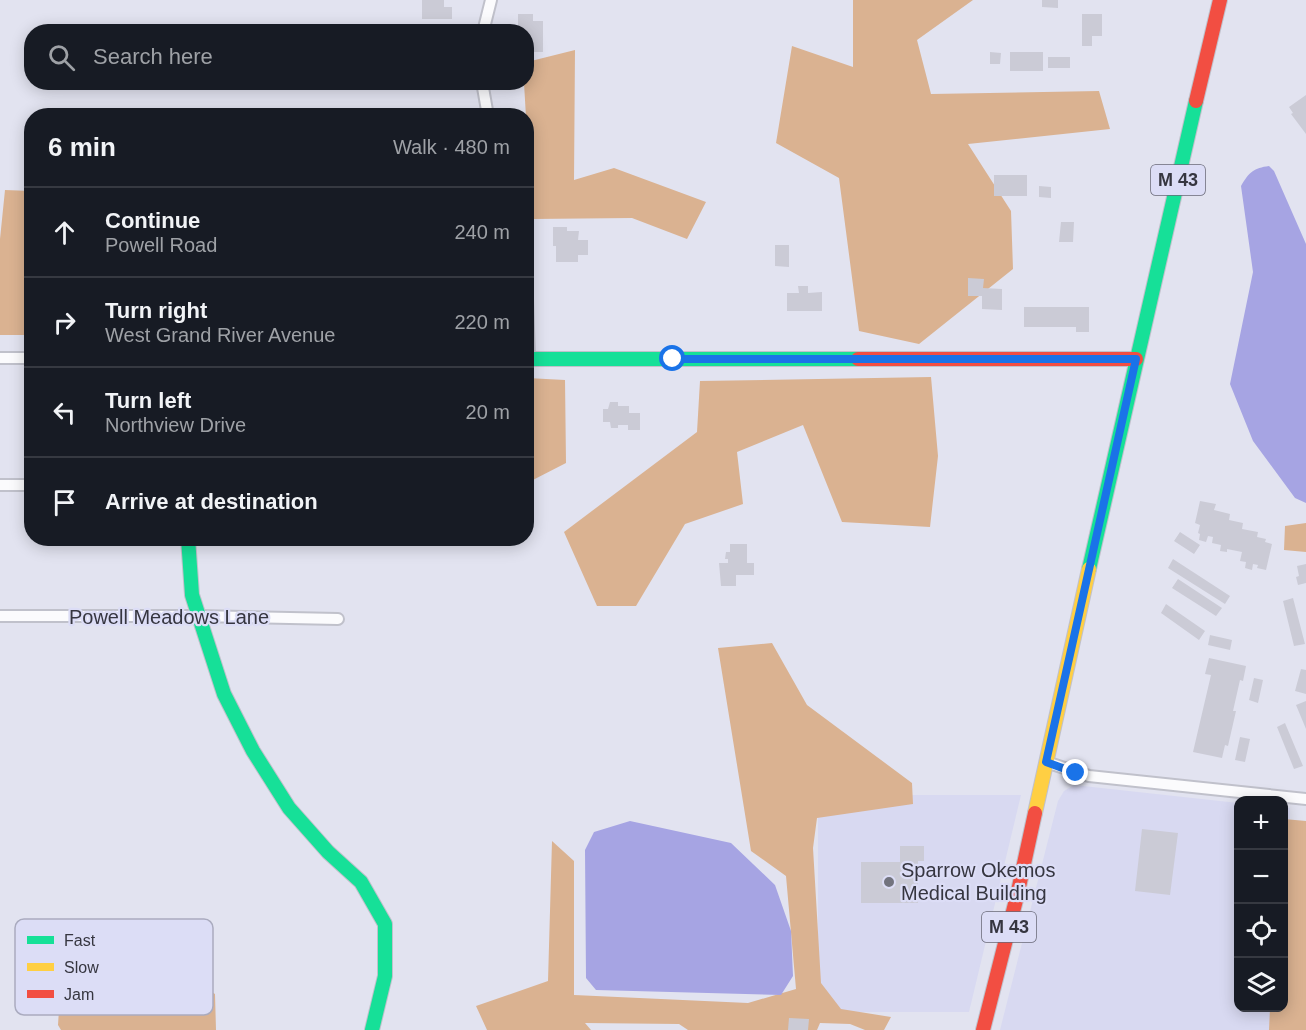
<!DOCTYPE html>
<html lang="en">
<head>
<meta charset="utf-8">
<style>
  :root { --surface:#171b24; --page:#242831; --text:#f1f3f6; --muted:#9ea1a6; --line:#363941 }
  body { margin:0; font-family:Helvetica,sans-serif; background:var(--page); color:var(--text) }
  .controls { position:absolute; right:18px; bottom:18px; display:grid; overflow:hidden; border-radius:12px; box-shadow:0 3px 15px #0003 }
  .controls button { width:54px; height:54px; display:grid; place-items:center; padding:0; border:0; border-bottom:2px solid var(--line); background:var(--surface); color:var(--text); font:30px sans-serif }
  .stop { position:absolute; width:18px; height:18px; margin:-14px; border:4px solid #1a73e8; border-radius:50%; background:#fff }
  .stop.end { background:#1a73e8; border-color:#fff; box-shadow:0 2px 6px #0008 }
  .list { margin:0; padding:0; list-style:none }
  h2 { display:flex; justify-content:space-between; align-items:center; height:78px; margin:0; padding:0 24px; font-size:26px }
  h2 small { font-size:20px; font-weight:400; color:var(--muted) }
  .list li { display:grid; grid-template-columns:39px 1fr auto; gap:18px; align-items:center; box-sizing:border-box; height:90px; padding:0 24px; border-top:2px solid var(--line) }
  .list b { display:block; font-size:22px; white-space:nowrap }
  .list p { margin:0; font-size:20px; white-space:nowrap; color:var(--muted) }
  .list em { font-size:20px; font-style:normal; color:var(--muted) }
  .icon { flex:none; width:33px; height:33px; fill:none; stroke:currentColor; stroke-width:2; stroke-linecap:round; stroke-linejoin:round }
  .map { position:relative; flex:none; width:1306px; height:1030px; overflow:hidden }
  .search { position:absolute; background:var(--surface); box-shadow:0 3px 15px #0003; left:24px; top:24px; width:510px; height:66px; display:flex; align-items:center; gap:15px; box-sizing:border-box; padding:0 21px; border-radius:24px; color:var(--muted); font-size:22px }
  .panel { position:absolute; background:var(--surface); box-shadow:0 3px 15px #0003; left:24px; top:108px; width:510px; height:438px; border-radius:24px }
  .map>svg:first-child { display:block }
  .built { fill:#d8d9f1 }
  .forest { fill:#dab291 }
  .water { fill:#a6a4e3 }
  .building { fill:#cbcbd6 }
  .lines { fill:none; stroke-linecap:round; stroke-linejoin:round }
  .street-casing { stroke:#c0c1cb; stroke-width:14 }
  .fast-casing { stroke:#c0c1cb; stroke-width:16 }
  .slow-casing { stroke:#c0c1cb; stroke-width:16 }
  .jam-casing { stroke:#c0c1cb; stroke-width:16 }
  .street { stroke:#fbfbfd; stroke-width:10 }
  .fast { stroke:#16e098; stroke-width:14 }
  .slow { stroke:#ffcf43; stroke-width:14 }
  .jam { stroke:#f24e42; stroke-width:14 }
  .route { stroke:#1a73e8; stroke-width:8 }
  .poi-dot { fill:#72737e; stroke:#dcddf6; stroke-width:2 }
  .labels { text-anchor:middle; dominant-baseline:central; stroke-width:4.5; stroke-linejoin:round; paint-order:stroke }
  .shield { fill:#dcddf6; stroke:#686877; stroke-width:1.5 }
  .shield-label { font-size:18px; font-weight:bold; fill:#363640 }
  .street-label { font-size:20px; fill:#363640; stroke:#dcddf6 }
  .poi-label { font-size:20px; fill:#363640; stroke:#dcddf6; text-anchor:start }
  .key { fill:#dcddf6; stroke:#aaabbf; stroke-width:1.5 }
  .key-label { font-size:16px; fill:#363640 }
</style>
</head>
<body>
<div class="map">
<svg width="1306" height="1030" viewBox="0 0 1306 1030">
  <rect width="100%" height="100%" fill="#e2e3f0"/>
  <path class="built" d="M1074 785 1238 803V1008H1284V807L1290 808V1030H1000L1058 801 1064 791Z
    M818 795H1021L969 1012H818Z"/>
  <path class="forest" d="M853 0H973L917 40 931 94 1099 91 1110 129 968 144 1011 211 1013 269 919 344 859 331 839 178 776 143 792 46 853 67Z
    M575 50 574 180 614 168 706 202 687 239 632 218 532 219 524 83 526 82 527 62Z
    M5 190 31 191V335H0V239Z
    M931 377 938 456 930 527 842 522 803 425 737 452 743 504 685 524 636 606H597L564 532 697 432 700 381Z
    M527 378 565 380 566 463 527 483Z
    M1306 523V552L1284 550 1285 526Z
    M772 643 807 705 912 783 913 804 817 818 813 848 821 983 841 1009 891 1017 884 1030H865L850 1024 820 1023 817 1030H688L679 1024 585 1023 591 1030H487L476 1006 548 981 552 841 574 861V995L748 1003 796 989 786 876 751 851 718 648Z
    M1284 819 1306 821V1030H1269L1270 1008H1284Z
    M102 920 215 994 216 1030H61L58 1025 64 933Z"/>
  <path class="water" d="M1269 166 1274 171 1306 244V503L1295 498 1253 441 1230 384 1253 272 1241 186C1249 172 1254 168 1269 166Z
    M630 821 731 843 775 885 791 931 793 976 781 995 596 990 586 978 585 850 594 832Z"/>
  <path class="building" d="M422 0H444V7H452V19H422Z
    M1042 0H1058V8L1042 7Z
    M518 14H533V21H543V52H526V32H518Z
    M1082 14H1102V36H1092V46H1082Z
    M990 52 1001 53 1000 64H990Z
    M1010 52H1043V71H1010Z
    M1048 57H1070V68H1048Z
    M393 82H442V86L393 87Z
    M1306 95V134L1291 114 1293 113 1289 107Z
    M425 108 447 109 446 116H425Z
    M994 175H1027V196H994Z
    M1039 186 1051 187V198L1039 197Z
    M1061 222H1074L1073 242H1059Z
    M553 227H567V231H579L578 240H588V255H578V262H556V246H553Z
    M775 245H789V267L775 266Z
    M968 278 984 279 983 288 1002 289V310L982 309V296H968Z
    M798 286H808V293L822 292V311H787V293H799Z
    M1024 307H1089V332H1076V327H1024Z
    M610 402H618V406H629V413H640V430H628V425H618V428H611L610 422H603V409H608Z
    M1200 501 1216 504 1214 510 1230 514 1229 520 1243 523 1242 529 1258 532 1257 537 1266 539 1265 542 1272 544 1266 570 1257 568 1258 565 1253 564 1252 570 1245 568 1246 562 1240 561 1242 552 1227 549V552L1220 551 1221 545 1212 543 1213 537 1208 536 1206 542 1199 540 1200 534 1198 533 1200 525 1195 523Z
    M1180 532 1200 545 1194 554 1174 541Z
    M730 544H747V563H754V575H736V586H721L719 563H728V559H725L726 552H730Z
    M1173 559 1230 596 1225 604 1168 568Z
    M1306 564V583L1298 585 1296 577 1299 576 1297 566Z
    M1178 579 1222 608 1216 616 1172 588Z
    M1293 598 1305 644 1294 646 1283 601Z
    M1166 604 1205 631 1199 640 1161 613Z
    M1210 635 1232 640 1230 650 1208 645Z
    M1209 658 1246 666 1243 681 1240 680 1233 711H1236L1228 746 1225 745 1222 758 1193 752 1211 675 1205 674Z
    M1301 669 1306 670V694L1295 691Z
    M1254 678 1263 680 1258 703 1249 700Z
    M1306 701V729L1296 705Z
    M1285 723 1303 766 1294 769 1277 727Z
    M1240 737 1250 739 1245 762 1235 760Z
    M1142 829 1178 833 1170 895 1135 891Z
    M900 846H924V861H918V903H861V862H900Z
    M789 1018 809 1019 808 1030H788Z"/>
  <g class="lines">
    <g class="street-casing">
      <path id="street" d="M483 32 491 0
        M482 82 488 116
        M526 269 529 359
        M0 358H32
        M0 485H32
        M0 616H199L338 619
        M1046 762 1089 776 1306 799"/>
    </g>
    <g class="fast-casing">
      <path id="fast" d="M526 359H858
        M188 538 192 595 224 694 253 751 289 808 328 852 361 882 385 924V976L372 1030
        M1089 569 1196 101"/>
    </g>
    <g class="slow-casing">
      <path id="slow" d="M1035 813 1089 569"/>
    </g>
    <g class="jam-casing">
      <path id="jam" d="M1196 101 1220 0
        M858 359H1136
        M983 1030 1017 896 1035 813"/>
    </g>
    <use href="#street" class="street"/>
    <use href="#fast" class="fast"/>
    <use href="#slow" class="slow"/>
    <use href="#jam" class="jam"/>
  </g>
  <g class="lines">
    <path class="route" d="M673 359H1136L1046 762 1076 773"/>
  </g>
  <circle class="poi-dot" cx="889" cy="882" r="6"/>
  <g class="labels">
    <g class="shield">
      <rect x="1151" y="165" width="54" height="30" rx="4.5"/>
      <rect x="982" y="912" width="54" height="30" rx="4.5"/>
    </g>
    <g class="shield-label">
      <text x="1178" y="180">M 43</text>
      <text x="1009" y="927">M 43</text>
    </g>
    <g class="street-label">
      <text x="169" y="617">Powell Meadows Lane</text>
    </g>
    <g class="poi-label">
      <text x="901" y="870">Sparrow Okemos<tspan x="901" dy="23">Medical Building</tspan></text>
    </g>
  </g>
  <rect x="15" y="919" width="198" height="96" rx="9" class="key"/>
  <rect x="27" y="936" width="27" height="8" fill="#16e098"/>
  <rect x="27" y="963" width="27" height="8" fill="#ffcf43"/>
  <rect x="27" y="990" width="27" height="8" fill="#f24e42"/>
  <g class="key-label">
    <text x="64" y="946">Fast</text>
    <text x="64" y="973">Slow</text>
    <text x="64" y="1000">Jam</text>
  </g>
</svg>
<div class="controls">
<button>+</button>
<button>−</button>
<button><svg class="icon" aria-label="locate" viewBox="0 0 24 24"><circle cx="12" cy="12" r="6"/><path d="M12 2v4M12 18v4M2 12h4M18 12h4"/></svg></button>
<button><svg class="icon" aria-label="layers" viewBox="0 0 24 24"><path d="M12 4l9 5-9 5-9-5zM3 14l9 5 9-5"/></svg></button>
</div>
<div class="stop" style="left:673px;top:359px"></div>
<div class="stop end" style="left:1076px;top:773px"></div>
<div class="search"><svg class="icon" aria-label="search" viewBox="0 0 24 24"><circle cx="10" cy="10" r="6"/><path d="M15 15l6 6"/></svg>Search here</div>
<section class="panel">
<h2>6 min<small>Walk · 480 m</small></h2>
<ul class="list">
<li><svg class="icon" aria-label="ahead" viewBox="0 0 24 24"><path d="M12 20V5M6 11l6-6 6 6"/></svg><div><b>Continue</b><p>Powell Road</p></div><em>240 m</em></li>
<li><svg class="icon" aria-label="right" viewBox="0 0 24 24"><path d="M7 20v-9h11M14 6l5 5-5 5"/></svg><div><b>Turn right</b><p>West Grand River Avenue</p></div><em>220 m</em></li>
<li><svg class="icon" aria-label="left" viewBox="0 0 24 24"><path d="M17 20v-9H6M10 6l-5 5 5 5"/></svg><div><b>Turn left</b><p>Northview Drive</p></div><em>20 m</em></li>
<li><svg class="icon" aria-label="arrive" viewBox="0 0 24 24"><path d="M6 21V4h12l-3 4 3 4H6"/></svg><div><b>Arrive at destination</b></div></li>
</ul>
</section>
</div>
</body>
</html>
